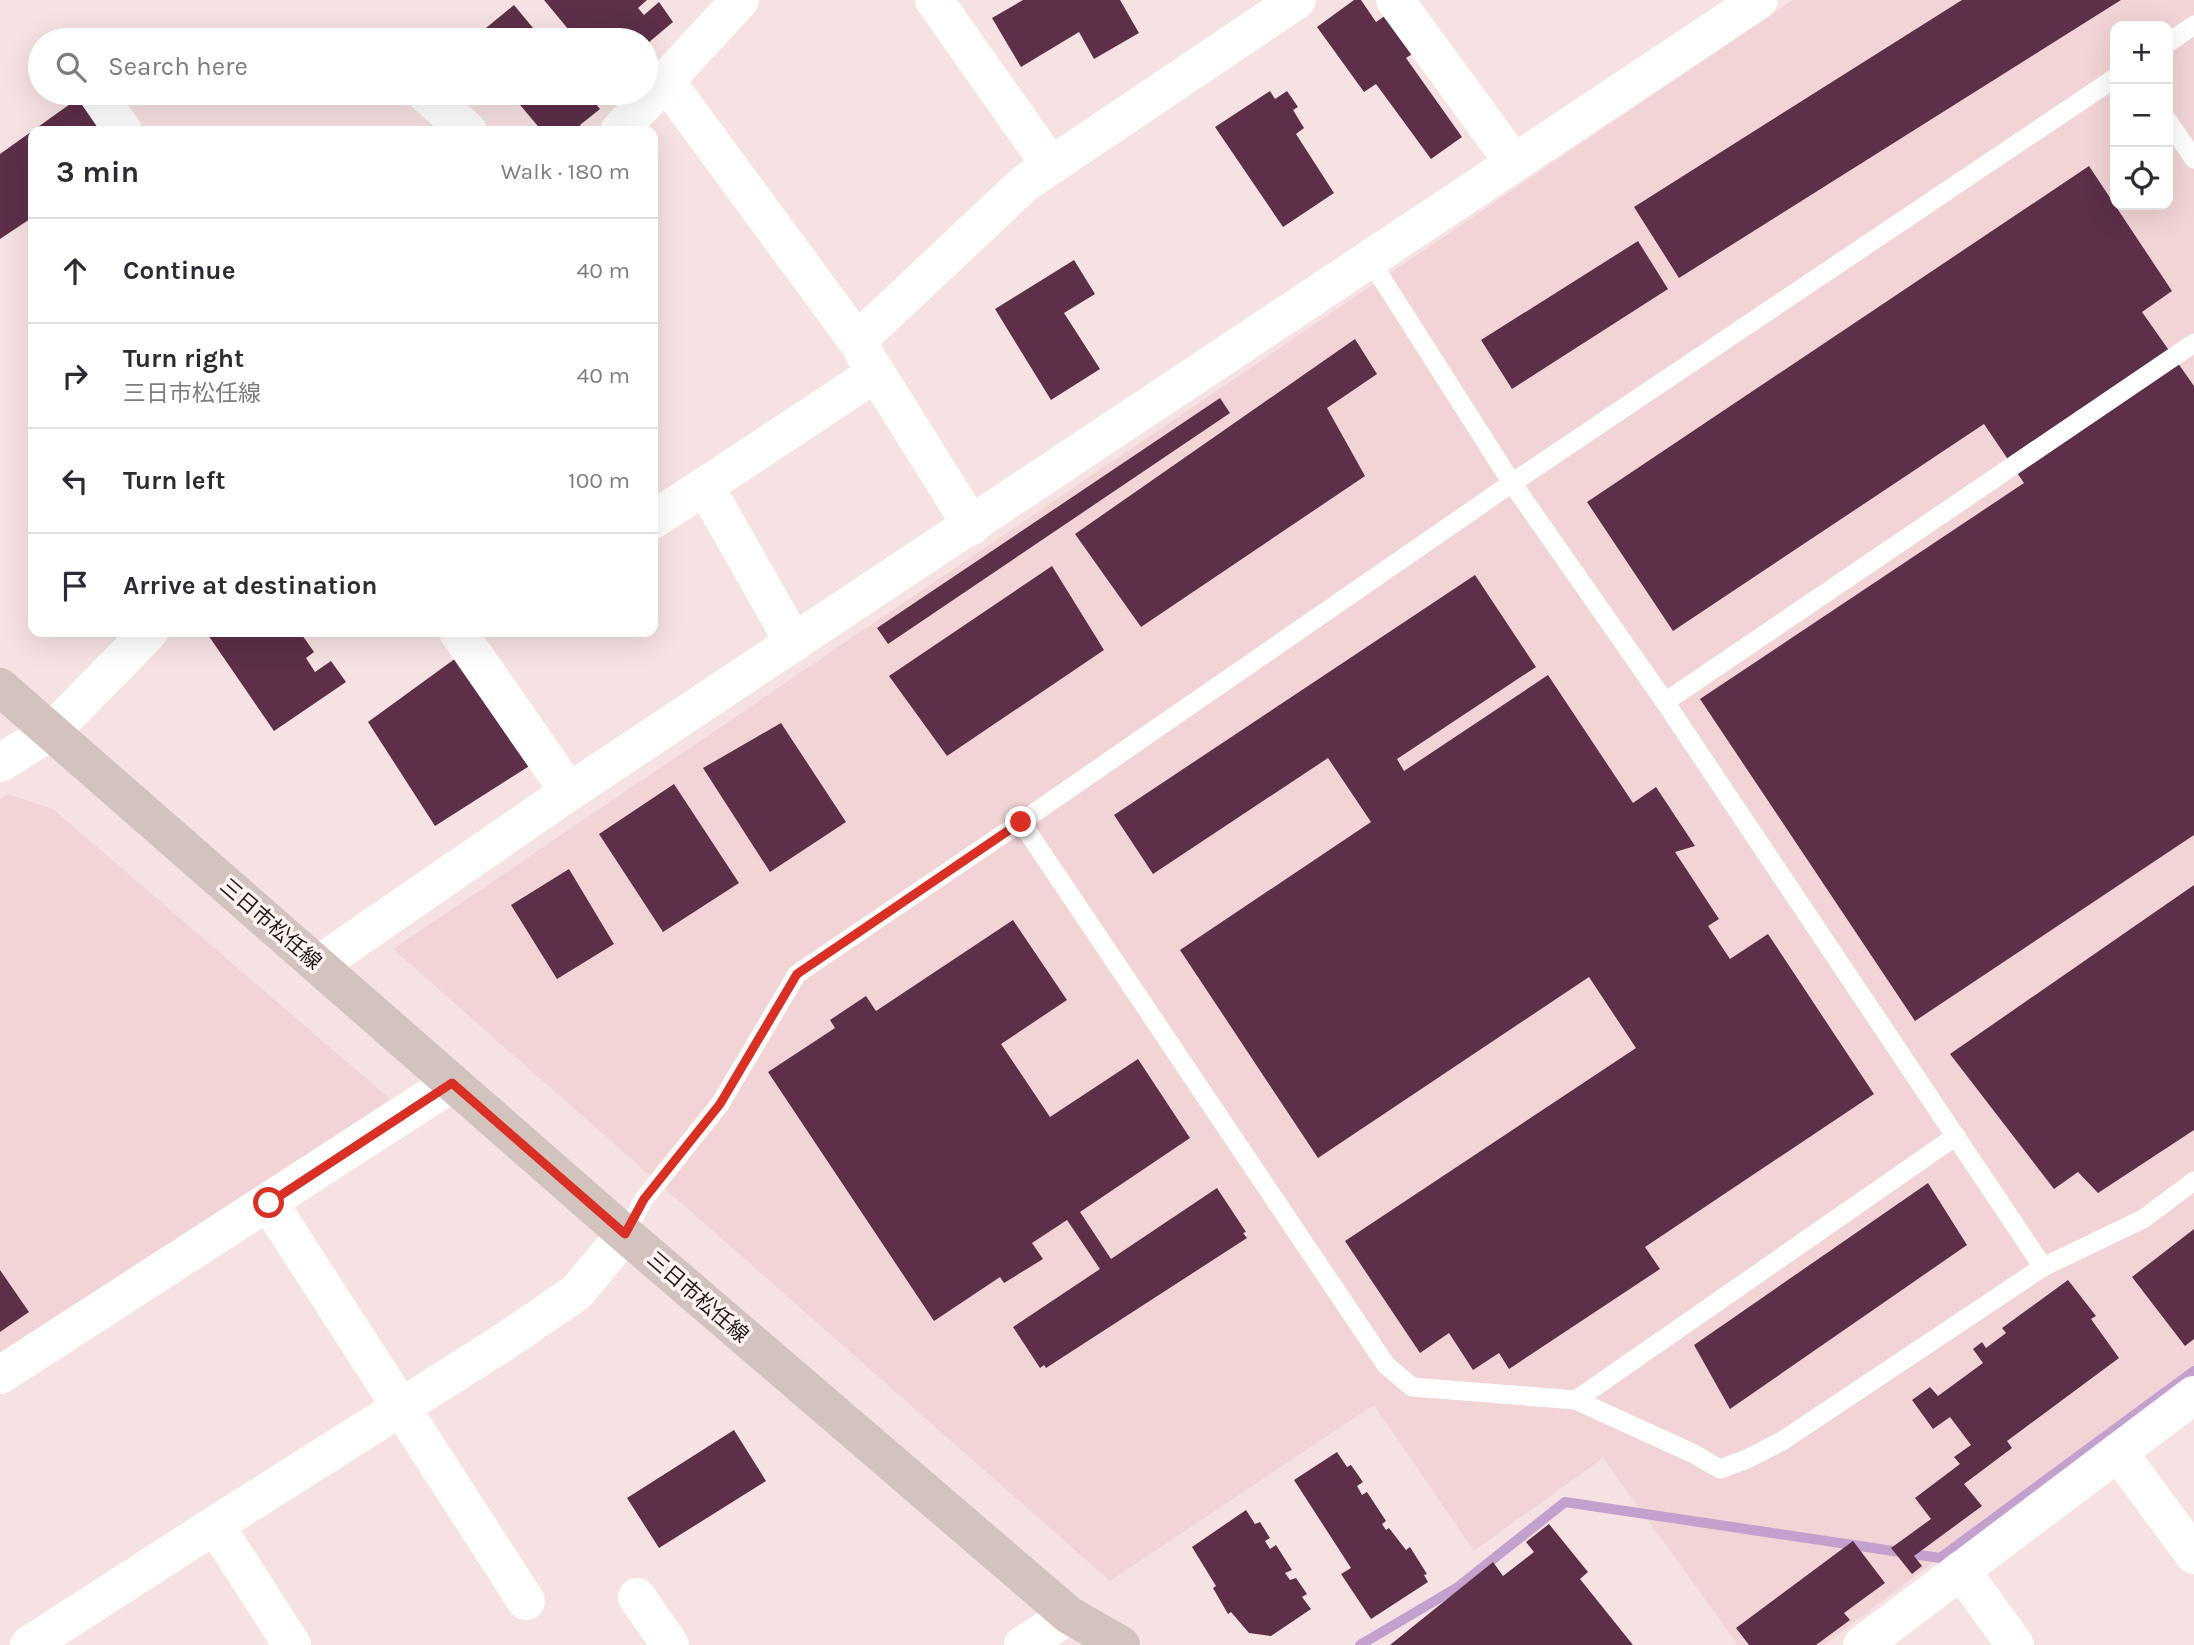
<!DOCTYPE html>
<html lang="en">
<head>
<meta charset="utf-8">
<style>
  :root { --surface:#fff; --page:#f7f7f7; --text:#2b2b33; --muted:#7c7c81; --line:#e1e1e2 }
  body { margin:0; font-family:Karla,"Noto Sans JP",sans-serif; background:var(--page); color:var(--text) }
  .controls { position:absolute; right:21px; top:21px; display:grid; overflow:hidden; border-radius:14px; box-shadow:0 7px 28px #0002 }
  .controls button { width:63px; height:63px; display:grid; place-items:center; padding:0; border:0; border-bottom:2px solid var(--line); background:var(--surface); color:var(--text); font:35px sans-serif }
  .stop { position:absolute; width:21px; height:21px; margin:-16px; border:5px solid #d93025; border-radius:50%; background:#fff }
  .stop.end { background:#d93025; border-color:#fff; box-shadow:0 2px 7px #0008 }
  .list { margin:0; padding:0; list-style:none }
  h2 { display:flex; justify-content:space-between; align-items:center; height:91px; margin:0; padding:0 28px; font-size:30px }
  h2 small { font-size:23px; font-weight:400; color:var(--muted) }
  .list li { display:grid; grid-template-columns:46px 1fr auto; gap:21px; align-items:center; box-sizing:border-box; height:105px; padding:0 28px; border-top:2px solid var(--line) }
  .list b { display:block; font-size:26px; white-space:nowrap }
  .list p { margin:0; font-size:23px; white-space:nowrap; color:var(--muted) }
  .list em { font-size:23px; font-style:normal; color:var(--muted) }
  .icon { flex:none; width:38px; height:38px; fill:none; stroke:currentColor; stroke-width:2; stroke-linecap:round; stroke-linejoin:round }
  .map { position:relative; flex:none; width:2194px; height:1645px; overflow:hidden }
  .search { position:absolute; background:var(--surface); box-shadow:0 7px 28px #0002; left:28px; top:28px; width:630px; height:77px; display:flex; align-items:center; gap:18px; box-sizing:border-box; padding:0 24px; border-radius:38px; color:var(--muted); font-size:26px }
  .panel { position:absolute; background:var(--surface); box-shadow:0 7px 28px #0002; left:28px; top:126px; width:630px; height:511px; border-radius:14px }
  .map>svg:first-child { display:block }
  .built { fill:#f2d4d6; fill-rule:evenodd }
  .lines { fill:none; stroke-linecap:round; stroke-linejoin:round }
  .stream { stroke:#c3a0ce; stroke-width:10 }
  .building { fill:#5d2f49 }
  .service { stroke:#fff; stroke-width:19 }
  .minor { stroke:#fff; stroke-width:38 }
  .tertiary { stroke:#fff; stroke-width:38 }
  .secondary { stroke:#d3c3be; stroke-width:38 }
  .route { stroke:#d93025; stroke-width:9 }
  .labels { text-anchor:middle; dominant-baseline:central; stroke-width:7; stroke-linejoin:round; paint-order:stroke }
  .street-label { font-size:21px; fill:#201919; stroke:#fef2f2 }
</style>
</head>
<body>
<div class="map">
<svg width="2194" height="1645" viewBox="0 0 2194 1645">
  <rect width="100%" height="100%" fill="#f7e2e3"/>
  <path class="built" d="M1793 0H2194V1365L1824 1645H1738L1603 1458 1474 1551 1374 1405 1110 1581 393 949ZM2115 26H2168V205H2115Z
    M8 794 53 809 390 1099 0 1358V799Z"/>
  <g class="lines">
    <path class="stream" d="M1360 1645 1458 1587 1565 1502 1940 1558 2194 1371"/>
  </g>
  <path class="building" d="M544 0H647L638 8 644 15 659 2 673 22 648 43 644 39 573 40 570 37 573 35Z
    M1023 0H1120L1139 33 1094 59 1079 32 1021 67 992 18Z
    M1354 0H1361L1376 22 1389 13 1417 51 1406 58 1462 137 1431 159 1376 84 1364 92 1317 27Z
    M1962 0H2121L1679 278 1634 207Z
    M514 5 543 40H478L475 37Z
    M1270 91 1275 99 1287 91 1298 107 1293 110 1304 128 1296 134 1334 193 1283 227 1215 127Z
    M510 93H587L600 109 580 125 585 131H542Z
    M80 97 104 131H33V217L0 239V154Z
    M2089 166 2172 291 2142 312 2194 386V835L1915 1021 1700 699 2024 483 1984 424 1673 631 1587 502Z
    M1638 241 1668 289 1512 389 1481 340Z
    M1074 260 1095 294 1064 313 1100 369 1051 400 995 309Z
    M1355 339 1377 374 1327 408 1365 476 1141 627 1075 534Z
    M1220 398 1230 413 888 644 877 628Z
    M1052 566 1104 650 947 756 889 676Z
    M1475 575 1536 667 1397 759 1404 771 1548 675 1633 803 1656 787 1695 846 1675 852 1719 919 1708 926 1730 959 1768 934 1874 1094 1645 1247 1660 1269 1509 1369 1499 1353 1473 1370 1449 1333 1420 1353 1345 1241 1636 1048 1589 977 1318 1158 1180 950 1371 822 1328 758 1153 874 1114 815Z
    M206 632H300L314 652 306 658 315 672 331 661 346 682 274 731Z
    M456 658 531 765 435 826 368 722Z
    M781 723 846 822 770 872 703 768Z
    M674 784 739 883 663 932 599 834Z
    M569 869 614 944 557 979 511 905Z
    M2194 885V1130L2098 1193 2078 1172 2054 1189 1950 1054Z
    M1013 920 1067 1000 1001 1044 1050 1117 1138 1059 1190 1138 1080 1212 1111 1259 1217 1188 1246 1232 1243 1233 1247 1238 1046 1368 1044 1365 1040 1368 1013 1327 1100 1269 1067 1220 1032 1243 1043 1259 1004 1283 1000 1277 934 1321 768 1072 835 1028 830 1020 866 996 876 1011Z
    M1928 1183 1967 1245 1730 1409 1694 1345Z
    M2194 1229V1339L2185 1346 2132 1277Z
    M0 1270 29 1312 0 1332Z
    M2068 1280 2096 1316 2091 1319 2119 1358 2007 1441 2012 1448 1964 1484 1982 1506 1914 1556 1922 1566 1912 1574 1891 1548 1931 1519 1915 1498 1960 1464 1954 1457 1971 1445 1950 1417 1933 1429 1912 1400 1930 1387 1938 1396 1983 1363 1973 1349 1982 1342 1986 1348 2006 1333 2002 1328Z
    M734 1430 766 1481 659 1548 627 1498Z
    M1337 1452 1347 1467 1351 1465 1363 1482 1357 1486 1362 1495 1367 1492 1386 1521 1382 1524 1386 1530 1389 1528 1406 1550 1410 1547 1427 1574 1424 1575 1428 1582 1371 1619 1341 1574 1351 1568 1294 1480Z
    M1246 1510 1255 1524 1260 1522 1270 1538 1265 1541 1270 1549 1276 1545 1292 1570 1285 1573 1290 1580 1296 1578 1307 1594 1302 1597 1311 1609 1271 1636 1249 1633 1231 1612 1228 1614 1213 1588 1216 1586 1192 1547Z
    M1549 1524 1588 1572 1580 1579 1633 1645H1390L1493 1562 1503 1576 1534 1552 1526 1542Z
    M1853 1541 1885 1583 1844 1613 1850 1620 1816 1645H1749L1736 1628Z"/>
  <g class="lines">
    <path class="service" d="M2168 43 2194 25
      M2168 121 2194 159
      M1370 260 1512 483 2115 78
      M1665 702 2194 343
      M625 1234 644 1199 720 1104 797 974 1021 822
      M2043 1267 1782 1441 1747 1459 1720 1469 1692 1453 1576 1400 1412 1387 1386 1365 1021 822 1512 483 1665 702 2043 1267 2143 1219 2194 1181
      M1576 1400 1956 1136"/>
    <path class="minor" d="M934 0 1051 166
      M1395 0 1514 163
      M665 80 857 341 1025 183 1297 0
      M97 93 123 131
      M425 93 468 131
      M863 352 972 526
      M653 520 705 486
      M458 632 569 792
      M794 643 705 486 876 373
      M269 1203 526 1601
      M0 1375 452 1083
      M2118 1452 2194 1555
      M215 1525 501 1344 577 1292 625 1234
      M1961 1570 2015 1645
      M637 1597 670 1645
      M29 1645 215 1525 292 1645
      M1023 1645 1069 1615
      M1862 1645 2194 1395"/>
    <path class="tertiary" d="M619 131 740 0
      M0 763 52 731 149 632
      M318 965 569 792 1759 0"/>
    <path class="secondary" d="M0 687 625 1234 1069 1615 1121 1645"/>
  </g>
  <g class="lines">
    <path class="route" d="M269 1203 452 1083 625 1234 644 1199 720 1104 797 974 1021 822"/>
  </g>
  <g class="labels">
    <g class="street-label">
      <text transform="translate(271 924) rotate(41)">三日市松任線</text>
      <text transform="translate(698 1297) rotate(41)">三日市松任線</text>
    </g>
  </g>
</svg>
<div class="controls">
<button>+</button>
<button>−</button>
<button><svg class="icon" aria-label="locate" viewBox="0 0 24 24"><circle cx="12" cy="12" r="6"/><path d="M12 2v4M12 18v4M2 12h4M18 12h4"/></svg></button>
</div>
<div class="stop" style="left:269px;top:1203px"></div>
<div class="stop end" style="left:1021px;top:822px"></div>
<div class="search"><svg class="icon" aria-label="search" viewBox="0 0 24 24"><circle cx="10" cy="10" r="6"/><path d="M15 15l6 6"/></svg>Search here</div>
<section class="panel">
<h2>3 min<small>Walk · 180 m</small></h2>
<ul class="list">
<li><svg class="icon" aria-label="ahead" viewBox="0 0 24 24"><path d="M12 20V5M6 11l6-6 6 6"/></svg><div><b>Continue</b></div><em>40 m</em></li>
<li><svg class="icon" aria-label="right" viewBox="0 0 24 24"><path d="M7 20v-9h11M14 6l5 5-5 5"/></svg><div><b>Turn right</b><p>三日市松任線</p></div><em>40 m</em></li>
<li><svg class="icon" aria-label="left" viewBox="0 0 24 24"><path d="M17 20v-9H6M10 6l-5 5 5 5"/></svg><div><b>Turn left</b></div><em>100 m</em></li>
<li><svg class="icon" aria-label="arrive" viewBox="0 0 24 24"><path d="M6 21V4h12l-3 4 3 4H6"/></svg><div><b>Arrive at destination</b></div></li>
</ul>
</section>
</div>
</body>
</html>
